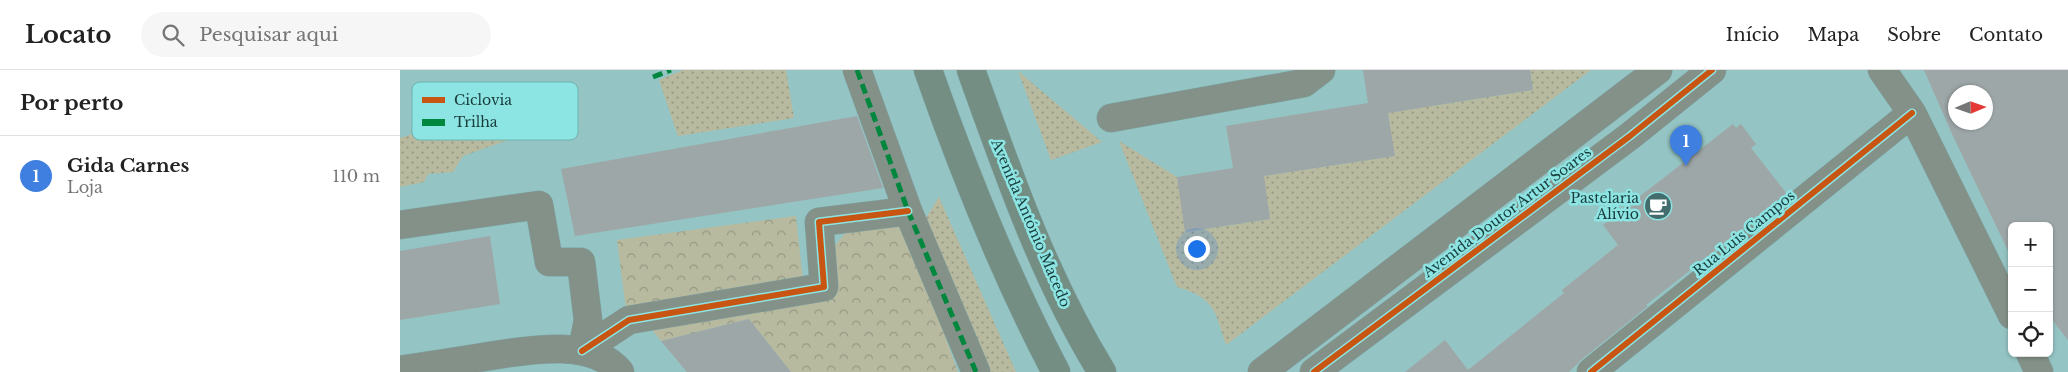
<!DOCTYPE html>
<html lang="pt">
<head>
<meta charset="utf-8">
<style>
  :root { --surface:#fff; --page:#f6f6f6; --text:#222; --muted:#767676; --line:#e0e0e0; --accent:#111827 }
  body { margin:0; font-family:"Libre Baskerville",serif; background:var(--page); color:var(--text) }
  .controls { position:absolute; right:15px; bottom:15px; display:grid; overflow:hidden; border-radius:8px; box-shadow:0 1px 4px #0004 }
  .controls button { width:45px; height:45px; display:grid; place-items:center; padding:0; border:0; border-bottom:1px solid var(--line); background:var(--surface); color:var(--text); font:25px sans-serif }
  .compass { position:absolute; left:1548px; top:15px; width:45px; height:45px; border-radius:50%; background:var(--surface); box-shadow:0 1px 4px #0004; rotate:88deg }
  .you { position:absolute; left:796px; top:178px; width:18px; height:18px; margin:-12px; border:4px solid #fff; border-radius:50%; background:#1a73e8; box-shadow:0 0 0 8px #1a73e833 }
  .badge { display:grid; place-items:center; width:32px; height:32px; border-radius:50%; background:var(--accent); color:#fff; font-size:16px; font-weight:700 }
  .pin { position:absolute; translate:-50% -41px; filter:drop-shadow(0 1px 2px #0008) }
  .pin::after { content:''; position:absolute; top:26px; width:18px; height:15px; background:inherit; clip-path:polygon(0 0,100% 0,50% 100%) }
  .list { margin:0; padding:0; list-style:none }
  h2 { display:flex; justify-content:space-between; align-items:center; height:65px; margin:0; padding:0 20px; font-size:21px }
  h2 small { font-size:16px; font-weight:400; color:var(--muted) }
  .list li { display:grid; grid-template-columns:32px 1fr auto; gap:15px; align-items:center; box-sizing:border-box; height:80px; padding:0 20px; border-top:1px solid var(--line) }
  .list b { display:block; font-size:19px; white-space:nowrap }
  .list p { margin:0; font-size:16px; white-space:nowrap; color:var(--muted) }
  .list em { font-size:16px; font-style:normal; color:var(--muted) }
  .icon { flex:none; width:28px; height:28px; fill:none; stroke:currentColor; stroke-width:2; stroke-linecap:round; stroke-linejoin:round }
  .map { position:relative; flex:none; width:1668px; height:302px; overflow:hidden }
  header { display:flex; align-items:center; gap:30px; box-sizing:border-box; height:70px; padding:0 25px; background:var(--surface); border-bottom:1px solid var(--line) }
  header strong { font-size:24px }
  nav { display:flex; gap:28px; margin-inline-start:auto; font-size:18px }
  .search { width:350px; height:45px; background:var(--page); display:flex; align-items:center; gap:12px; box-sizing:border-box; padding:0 18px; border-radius:28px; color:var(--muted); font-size:19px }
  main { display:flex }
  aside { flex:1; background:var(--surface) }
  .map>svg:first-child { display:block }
  .grass { fill:url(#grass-dots) }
  .park { fill:url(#park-crowns) }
  .building { fill:#9ea7a8; fill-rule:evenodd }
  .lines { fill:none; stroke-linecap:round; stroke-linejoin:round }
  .minor-casing { stroke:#7da2a2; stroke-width:29 }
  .highway-casing { stroke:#7da2a2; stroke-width:29 }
  .minor { stroke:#849188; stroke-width:28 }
  .highway { stroke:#758e83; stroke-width:28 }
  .quiet { stroke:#00873e; stroke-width:5; stroke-dasharray:10 5; stroke-linecap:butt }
  .cycleway-casing { stroke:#8de5e3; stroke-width:9 }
  .cycleway { stroke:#c95513; stroke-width:6 }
  .labels { text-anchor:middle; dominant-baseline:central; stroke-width:5; stroke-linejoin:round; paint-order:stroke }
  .poi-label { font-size:14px; fill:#183d3d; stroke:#8de5e3; text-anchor:end }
  .street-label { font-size:14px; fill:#183d3d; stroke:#8de5e3 }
  .key { fill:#8de5e3; stroke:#6ab3b1; stroke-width:1 }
  .key-label { font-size:14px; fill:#183d3d }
</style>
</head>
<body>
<header>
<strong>Locato</strong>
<div class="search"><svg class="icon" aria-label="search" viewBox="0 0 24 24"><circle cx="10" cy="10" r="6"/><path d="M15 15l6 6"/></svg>Pesquisar aqui</div>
<nav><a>Início</a><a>Mapa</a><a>Sobre</a><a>Contato</a></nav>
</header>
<main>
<aside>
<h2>Por perto<small></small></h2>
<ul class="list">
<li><span class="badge" style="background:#3f7fe0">1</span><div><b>Gida Carnes</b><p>Loja</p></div><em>110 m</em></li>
</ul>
</aside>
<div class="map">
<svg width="1668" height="302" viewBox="0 0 1668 302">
  <defs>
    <pattern id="grass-dots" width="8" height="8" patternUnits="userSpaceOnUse" patternTransform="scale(1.25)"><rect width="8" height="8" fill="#b8ba9f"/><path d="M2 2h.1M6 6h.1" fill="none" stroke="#959883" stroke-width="1.8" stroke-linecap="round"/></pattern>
    <pattern id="park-crowns" width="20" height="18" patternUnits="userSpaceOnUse" patternTransform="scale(1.25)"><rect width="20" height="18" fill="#b8ba9f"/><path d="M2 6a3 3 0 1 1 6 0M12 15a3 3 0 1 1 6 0" fill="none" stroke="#959883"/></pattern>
  </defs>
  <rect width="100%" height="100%" fill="#94c4c3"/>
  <path class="grass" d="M283 0H386L394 48 278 66 259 10Z
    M1130 0H1191L826 275C815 241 815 228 777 217L719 71 777 107 786 162 870 149 863 106 994 86 988 43 1133 20Z
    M618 1 702 72 651 90Z
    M99 35 100 42 108 41 117 67 63 86 53 102 28 104 24 112 0 117V68Z
    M539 127 616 302H588L524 151Z"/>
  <path class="park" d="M396 146 403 211 226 239 217 170Z
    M498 156 509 167 558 302H391L349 249 261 271 249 256 435 227 432 219 434 177 449 158Z"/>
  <path class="building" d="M963 0H1130L1133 20 988 43 995 86 864 106 870 149 785 162 777 107 833 98 826 56 968 33Z
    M1524 0H1668V270L1649 246V156H1612V189L1552 64ZM1556 22H1586V52H1556Z
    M457 46 483 118 175 166 161 99Z
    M1333 54 1336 58 1341 54 1356 74 1351 78 1387 124 1246 235 1248 236 1181 290 1169 302H1005L1045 270 1068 300 1164 223 1162 220 1218 175 1203 155Z
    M90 166 100 234 0 250V181Z
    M349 249 391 302H287L261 271Z"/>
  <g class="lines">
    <g class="minor-casing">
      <path id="minor" d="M457 0 508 141 576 302
        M1482 0 1512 43 1612 245
        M711 48 904 13 921 0
        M0 155 139 135 149 192H181L188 250 182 281
        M182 281 229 250 424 217 419 152 508 141
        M1630 283 1639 302
        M0 300C26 296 51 292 77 288 118 282 190 265 220 302
        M862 302 1258 0
        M914 302 1230 66 1312 0
        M1191 302 1512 43"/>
    </g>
    <g class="highway-casing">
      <path id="highway" d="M528 0C564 103 605 205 656 302
        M571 0C608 103 644 208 702 302"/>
    </g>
    <use href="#minor" class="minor"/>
    <use href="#highway" class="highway"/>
    <path class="quiet" d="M457 0 508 141 576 302
      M253 7 271 0"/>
    <g class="cycleway-casing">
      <path id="cycleway" d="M182 281 229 250 424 217 419 152 508 141
        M914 302 1230 66 1312 0
        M1191 302 1512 43"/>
    </g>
    <use href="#cycleway" class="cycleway"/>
  </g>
  <defs>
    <g id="cafe-disc" transform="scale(1.4375)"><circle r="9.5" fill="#436c6c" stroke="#8de5e3"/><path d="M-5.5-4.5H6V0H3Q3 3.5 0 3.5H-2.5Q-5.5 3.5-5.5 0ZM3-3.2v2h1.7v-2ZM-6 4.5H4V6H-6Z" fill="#fff"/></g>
  </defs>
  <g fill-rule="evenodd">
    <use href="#cafe-disc" x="1258" y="136"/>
  </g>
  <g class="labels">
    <g class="poi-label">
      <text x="1239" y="128">Pastelaria<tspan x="1239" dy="16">Alívio</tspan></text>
    </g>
    <g class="street-label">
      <text transform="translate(1107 142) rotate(-37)">Avenida Doutor Artur Soares</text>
      <text transform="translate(631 153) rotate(67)">Avenida António Macedo</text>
      <text transform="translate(1344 163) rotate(-39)">Rua Luis Campos</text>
    </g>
  </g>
  <rect x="12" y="12" width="166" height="58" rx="8" class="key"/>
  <rect x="22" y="27" width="23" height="6" fill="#c95513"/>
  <rect x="22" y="49" width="23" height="7" fill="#00873e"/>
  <g class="key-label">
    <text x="54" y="35">Ciclovia</text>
    <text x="54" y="57">Trilha</text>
  </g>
</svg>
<div class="controls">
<button>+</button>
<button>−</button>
<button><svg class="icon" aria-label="locate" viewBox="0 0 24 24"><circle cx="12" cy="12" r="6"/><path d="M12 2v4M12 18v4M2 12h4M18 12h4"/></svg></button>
</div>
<svg class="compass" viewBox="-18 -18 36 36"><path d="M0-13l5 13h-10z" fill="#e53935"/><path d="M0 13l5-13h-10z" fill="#767676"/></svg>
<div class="you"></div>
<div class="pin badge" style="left:1286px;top:96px;background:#3f7fe0">1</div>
</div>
</main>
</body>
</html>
